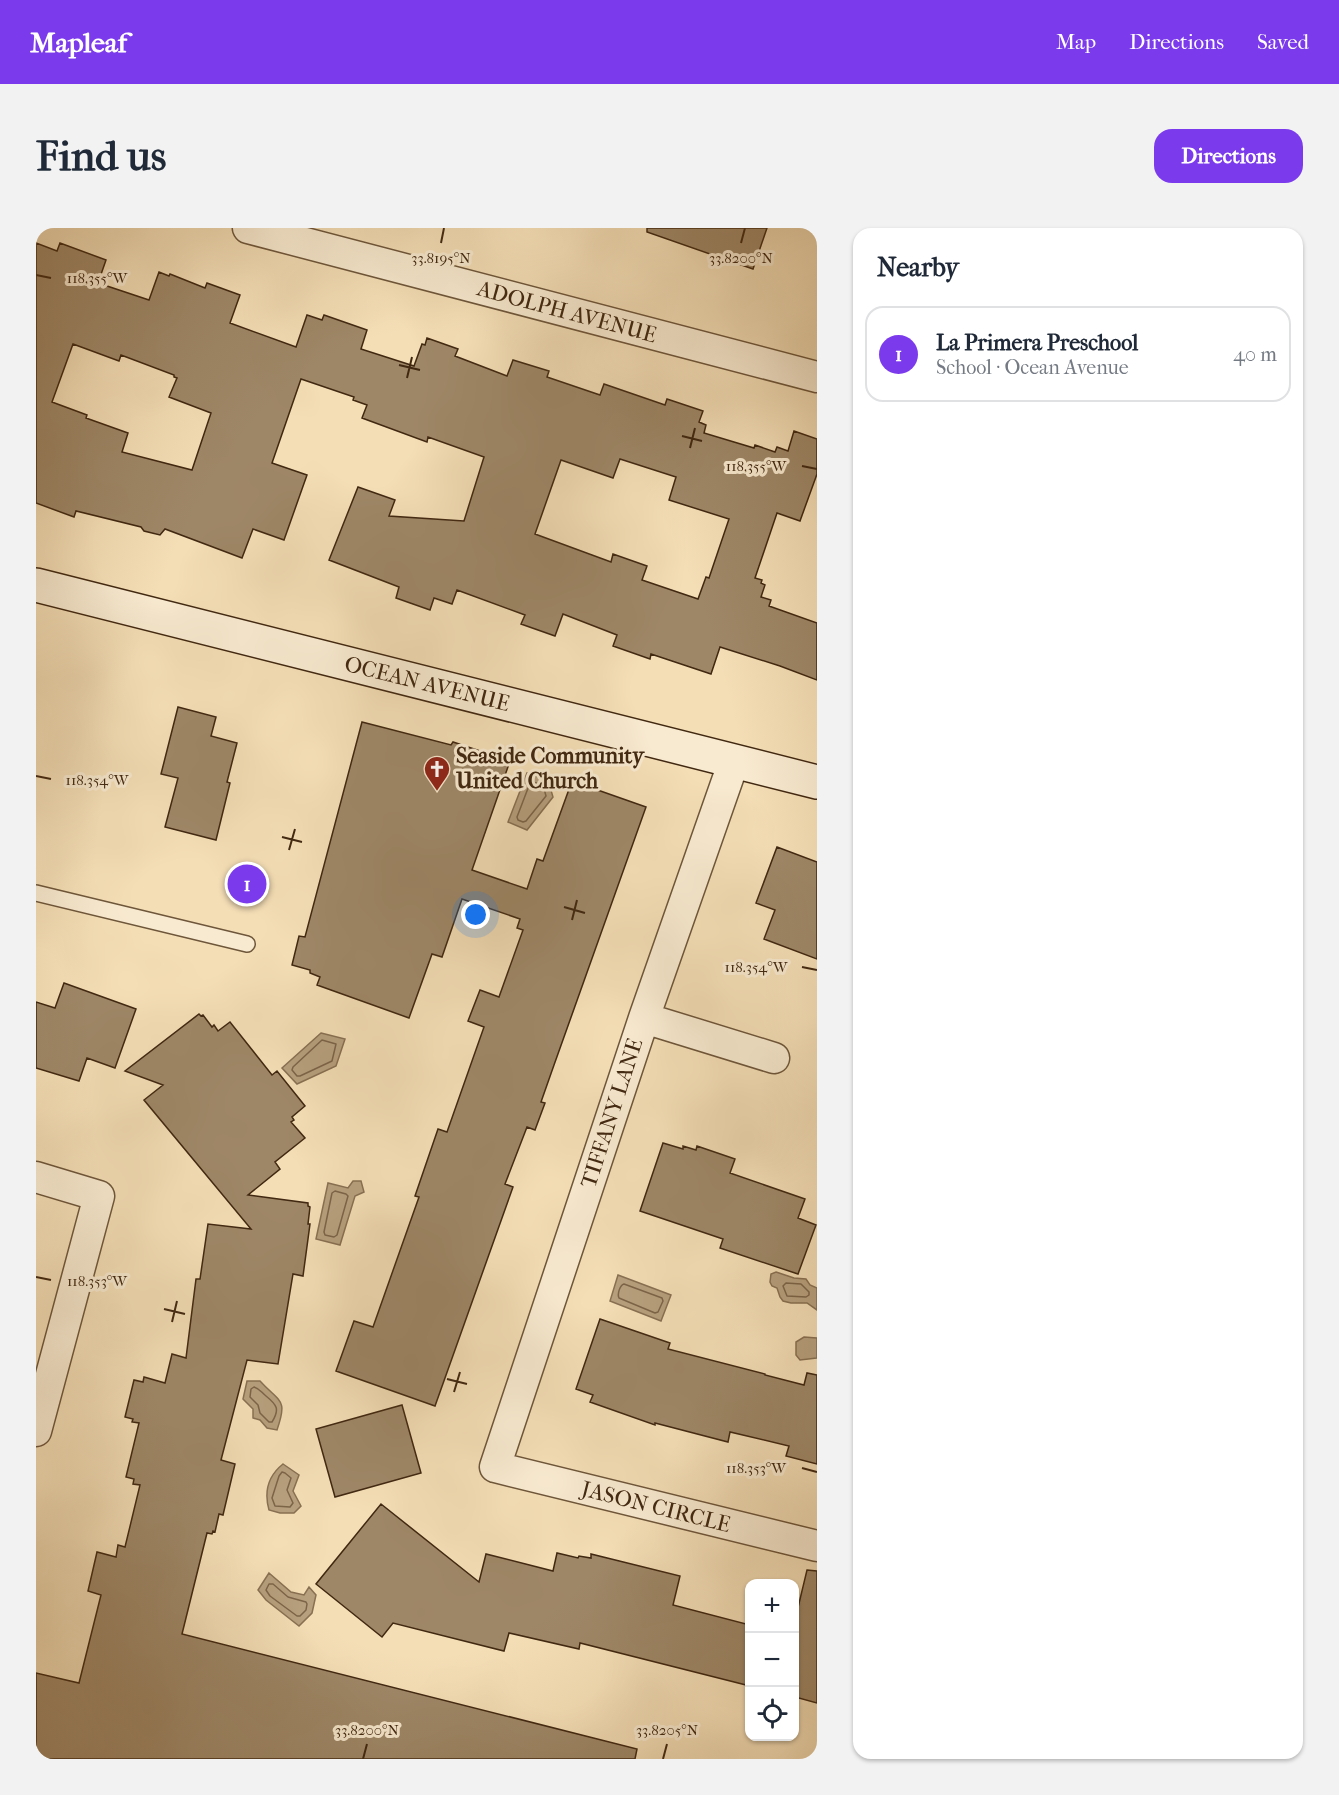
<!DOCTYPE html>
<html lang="en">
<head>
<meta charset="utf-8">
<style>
  :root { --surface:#fff; --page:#f2f2f3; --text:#1f2937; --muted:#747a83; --line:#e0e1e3; --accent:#7c3aed }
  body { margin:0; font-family:"IM FELL French Canon",serif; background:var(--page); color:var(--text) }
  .controls { position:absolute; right:18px; bottom:18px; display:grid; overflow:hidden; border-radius:12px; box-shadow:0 2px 4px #0004 }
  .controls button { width:54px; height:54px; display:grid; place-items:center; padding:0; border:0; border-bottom:2px solid var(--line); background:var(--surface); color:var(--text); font:30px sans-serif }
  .you { position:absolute; left:440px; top:687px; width:21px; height:21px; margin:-15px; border:4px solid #fff; border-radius:50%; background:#1a73e8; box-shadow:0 0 0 9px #1a73e833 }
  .badge { display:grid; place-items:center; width:39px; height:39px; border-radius:50%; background:var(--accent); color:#fff; font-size:20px; font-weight:700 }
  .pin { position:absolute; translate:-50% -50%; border:3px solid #fff; box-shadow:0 2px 6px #0006 }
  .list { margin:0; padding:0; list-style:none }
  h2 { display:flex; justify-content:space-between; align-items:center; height:78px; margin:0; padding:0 24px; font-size:26px }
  h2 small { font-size:20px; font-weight:400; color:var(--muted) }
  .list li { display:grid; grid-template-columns:39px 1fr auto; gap:18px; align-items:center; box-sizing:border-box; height:96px; margin:0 12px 12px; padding:0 12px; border:2px solid var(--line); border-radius:18px }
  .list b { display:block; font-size:22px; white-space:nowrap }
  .list p { margin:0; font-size:20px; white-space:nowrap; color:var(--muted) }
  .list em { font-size:20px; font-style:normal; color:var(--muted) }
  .icon { flex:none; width:33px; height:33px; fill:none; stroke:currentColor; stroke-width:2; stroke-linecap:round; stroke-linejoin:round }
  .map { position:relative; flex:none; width:781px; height:1531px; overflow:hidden; border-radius:18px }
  header { display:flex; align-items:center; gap:36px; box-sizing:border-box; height:84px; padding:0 30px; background:var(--accent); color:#fff }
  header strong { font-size:28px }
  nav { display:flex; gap:33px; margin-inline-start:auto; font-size:21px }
  .intro { display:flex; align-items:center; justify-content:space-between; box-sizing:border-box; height:144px; padding:0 36px }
  h1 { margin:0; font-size:42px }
  .button { padding:15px 27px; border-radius:18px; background:var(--accent); color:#fff; font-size:21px; font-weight:700 }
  main { display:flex; gap:36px; padding:0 36px }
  aside { flex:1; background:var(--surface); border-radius:18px; box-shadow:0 2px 4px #0004 }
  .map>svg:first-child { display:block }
  .water { fill:#b7a07e; stroke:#887052; stroke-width:1.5 }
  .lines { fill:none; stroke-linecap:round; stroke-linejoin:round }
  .shore { stroke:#7c6448; stroke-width:1.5 }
  .building { fill:#9e8767; stroke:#412811; stroke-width:1.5; fill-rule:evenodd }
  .lane-casing { stroke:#6e563a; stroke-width:18 }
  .street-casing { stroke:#6e563a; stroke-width:33 }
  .secondary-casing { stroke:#412811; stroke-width:36 }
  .lane { stroke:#f8ead0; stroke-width:15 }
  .street { stroke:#f8ead0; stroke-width:30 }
  .secondary { stroke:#f8ead0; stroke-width:33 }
  .ticks { fill:none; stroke:#412811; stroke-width:2 }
  .labels { text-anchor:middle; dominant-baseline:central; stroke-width:6; stroke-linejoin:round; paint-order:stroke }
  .street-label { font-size:22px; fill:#412811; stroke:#f8ead0 }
  .poi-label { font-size:22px; font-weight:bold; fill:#412811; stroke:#f8ead0; text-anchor:start }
  .ticks-label { font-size:15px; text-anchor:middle; fill:#412811; stroke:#f8ead0; stroke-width:6; stroke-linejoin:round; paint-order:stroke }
</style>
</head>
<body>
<header>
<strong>Mapleaf</strong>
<nav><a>Map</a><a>Directions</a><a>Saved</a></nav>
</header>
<div class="intro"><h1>Find us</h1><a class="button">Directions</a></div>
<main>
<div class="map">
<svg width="781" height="1531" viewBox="0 0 781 1531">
  <rect width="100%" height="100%" fill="#f4deb6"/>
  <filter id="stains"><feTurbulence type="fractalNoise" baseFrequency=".00333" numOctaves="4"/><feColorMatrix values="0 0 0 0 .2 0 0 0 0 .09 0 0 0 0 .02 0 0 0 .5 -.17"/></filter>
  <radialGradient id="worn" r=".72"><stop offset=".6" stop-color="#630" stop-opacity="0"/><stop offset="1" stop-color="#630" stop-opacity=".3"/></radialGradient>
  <path class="water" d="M491 545 505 550 514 549V559L517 569 491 602 472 594Z
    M285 805 309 811 300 838 261 856 246 840Z
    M317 953H325L328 964 319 968 304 1017 280 1011 292 955 312 960Z
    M740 1044 758 1050 770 1051 774 1057 781 1060V1082L771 1075H755L747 1073 744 1069 741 1060 736 1058 734 1054 735 1046Z
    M582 1047 635 1067 625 1093 574 1073Z
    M768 1109 781 1110V1130L764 1132 760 1127V1114Z
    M211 1153H224C244 1175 252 1170 241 1202L231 1200 224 1192 217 1190V1181L207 1171Z
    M247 1236 263 1247 257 1263 265 1278 258 1285H244L233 1282C228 1264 232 1248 247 1236Z
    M233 1345 255 1364 268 1367 273 1359 280 1367 276 1385 263 1398 230 1372 222 1362Z"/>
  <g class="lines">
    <path class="shore" d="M497 554 507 557 510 568 490 593 487 594 482 592 481 589 494 555Z
      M286 812 300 816 296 833 264 848H261L256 842 257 839Z
      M299 963 310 966 312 968 301 1007 298 1009 289 1007 288 1004 296 965Z
      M750 1055 765 1056 773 1064V1067L770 1069 751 1068 747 1058Z
      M588 1056 626 1070 627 1073 622 1084 619 1085 583 1070C581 1066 584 1057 588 1056Z
      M218 1159C224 1161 225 1164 230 1168 241 1177 244 1181 236 1194H233L224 1185 222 1177 214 1169 215 1161Z
      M246 1244 249 1245 255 1250 251 1262 257 1275 254 1279 239 1278 236 1270 243 1248Z
      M233 1356H237L252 1369 270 1374 271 1376 270 1382 264 1388H261L234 1368 230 1362Z"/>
  </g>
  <path class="building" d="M611 0H731L717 41 611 4Z
    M0 15 21 23 24 15 70 32 62 55 113 72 123 44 133 48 134 46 169 60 171 55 204 67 194 95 260 119 271 87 286 92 288 87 331 102 325 121 378 138 386 116 389 117 391 110 422 121 419 128 471 148 477 132 513 143 511 149 564 167 568 156 629 177 631 171 667 183 663 194 670 197 668 205 718 220 719 217 739 224 741 219 752 223 758 203 781 211V246L764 293 741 285 719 350 726 352 725 355 729 357 725 369 735 372 733 378 781 395V452L744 438 684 419 675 446 615 426 614 431 577 418 581 407 527 386 519 408 485 396 489 387 421 362 416 376 398 370 394 382 360 370 363 359 293 332 322 259 359 272 353 288 428 293 448 229 392 209 391 214 326 190 331 177 317 172 318 169 265 151 236 235 271 247 248 312 217 301 206 330 129 301 124 307 108 303 105 299 40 283 38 289 0 275ZM37 116 83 133 85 127 138 147V149L141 150 133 169 175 185 156 242 86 224 92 205 50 190 51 187 16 174ZM584 231 640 249 633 272 693 291 673 350 670 349 662 371 606 352 611 338 577 326 575 334 499 306 525 232 577 250Z
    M142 479 180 489 175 508 201 515 191 554 194 555 180 612 129 599 142 550 125 546Z
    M326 494 415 517 417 514 474 533 436 642 491 661 501 631 507 633 536 553 610 579 518 837 505 874 509 875 499 902 491 899 469 956 477 959 399 1178 300 1143 318 1093 337 1099 383 969 379 968 402 901 411 904 448 799 432 793 444 762 463 769 487 702 481 700 484 691 426 671 406 729 396 726 373 790 281 757 284 749 274 745V742L256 737 263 708 269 709Z
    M741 619 781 634V731L728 711 739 682 720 675Z
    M28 755 100 781 79 840 51 830 43 853 0 840V774L19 780Z
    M163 786 165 788 167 787 176 799 178 797 182 803 194 794 236 847 241 843 269 878 256 889 258 892 255 894 269 910 239 934 244 941 212 967 272 975V978L274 979 272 996H274L267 1048 257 1046 242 1136 211 1132 185 1232 199 1236 187 1287 183 1286 179 1304 177 1303 176 1306 171 1305 146 1406 601 1521 599 1531H0V1445L43 1455 65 1367 52 1363 61 1324 80 1329 82 1317 89 1319 104 1257 97 1256 98 1251 90 1249 103 1195 96 1194 97 1191 89 1189 98 1152 107 1154 108 1149 129 1155 136 1126 150 1130 160 1051H164L172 996 215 1001 108 872 127 857 89 843Z
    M627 915 647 921V918L660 922 661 918 699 931 694 945 769 971 762 990 780 997 762 1046 684 1020 687 1011 604 983Z
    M564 1091 634 1115 632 1121 729 1146V1147L768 1157 771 1145 781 1147V1236L750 1228 753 1218 694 1204 692 1214 619 1195V1197L554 1174 557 1167 540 1161Z
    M366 1177 385 1245 299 1269 280 1201Z
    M345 1276 443 1354 450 1326 517 1343 521 1325 542 1330 543 1328 555 1330V1326L644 1348 637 1377 714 1397V1458L544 1415 543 1421 473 1405 468 1423 357 1395 346 1409 280 1356Z
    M771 1342 781 1343V1475L759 1469V1392Z"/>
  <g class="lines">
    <g class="lane-casing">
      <path id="lane" d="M0 665 211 716"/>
    </g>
    <g class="street-casing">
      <path id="street" d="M212 0 781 149
        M698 533 608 790 459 1239 781 1318
        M608 790 738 830
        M0 949 63 968 0 1203"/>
    </g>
    <g class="secondary-casing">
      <path id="secondary" d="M0 357 781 554"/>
    </g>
    <use href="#lane" class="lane"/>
    <use href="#street" class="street"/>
    <use href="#secondary" class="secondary"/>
  </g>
  <path class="ticks" d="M405 15 408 0M705 15 709 0M0 47 15 50M363 137 384 142M371 150 376 129M646 208 666 213M654 220 659 200M766 238 781 241M0 548 15 551M246 609 266 614M253 622 259 601M528 679 549 685M536 692 541 672M766 739 781 742M0 1049 15 1052M128 1081 149 1086M136 1094 141 1073M411 1151 431 1156M418 1164 424 1144M766 1240 781 1244M327 1531 331 1516M627 1531 631 1516"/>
  <defs>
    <g id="church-pin" transform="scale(1.35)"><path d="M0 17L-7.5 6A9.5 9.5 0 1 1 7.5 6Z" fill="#8f2418" stroke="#f8ead0"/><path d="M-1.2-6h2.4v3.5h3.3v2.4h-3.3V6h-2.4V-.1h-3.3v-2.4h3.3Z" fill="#fff"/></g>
  </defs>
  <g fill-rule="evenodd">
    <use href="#church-pin" x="401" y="541"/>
  </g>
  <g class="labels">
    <g class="street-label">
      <text transform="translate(531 84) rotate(15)">ADOLPH AVENUE</text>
      <text transform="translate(391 456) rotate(14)">OCEAN AVENUE</text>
      <text transform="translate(576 885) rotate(-72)">TIFFANY LANE</text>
      <text transform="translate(620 1279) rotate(14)">JASON CIRCLE</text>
    </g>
    <g class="poi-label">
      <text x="420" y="528">Seaside Community<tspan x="420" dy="25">United Church</tspan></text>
    </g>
  </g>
  <g class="ticks-label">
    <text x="405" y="35">33.8195°N</text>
    <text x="705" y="35">33.8200°N</text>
    <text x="61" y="55">118.355°W</text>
    <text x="720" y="243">118.355°W</text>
    <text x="61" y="557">118.354°W</text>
    <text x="720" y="744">118.354°W</text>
    <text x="61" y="1058">118.353°W</text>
    <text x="720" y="1245">118.353°W</text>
    <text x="331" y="1507">33.8200°N</text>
    <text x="631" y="1507">33.8205°N</text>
  </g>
  <rect width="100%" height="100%" filter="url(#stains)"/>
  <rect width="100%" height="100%" fill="url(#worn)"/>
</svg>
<div class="controls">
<button>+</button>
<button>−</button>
<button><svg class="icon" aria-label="locate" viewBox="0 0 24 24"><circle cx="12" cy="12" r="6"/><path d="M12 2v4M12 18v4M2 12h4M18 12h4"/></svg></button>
</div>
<div class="you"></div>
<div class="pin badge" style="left:211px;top:656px">1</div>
</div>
<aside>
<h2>Nearby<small></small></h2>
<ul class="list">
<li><span class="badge">1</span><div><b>La Primera Preschool</b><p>School · Ocean Avenue</p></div><em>40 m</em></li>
</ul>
</aside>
</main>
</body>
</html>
